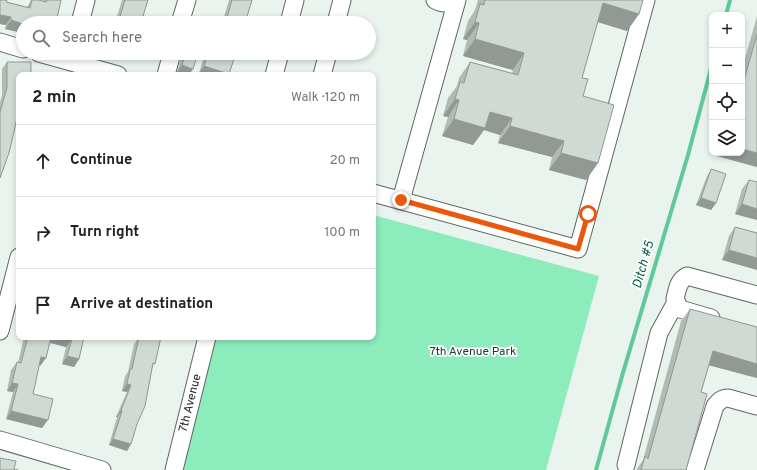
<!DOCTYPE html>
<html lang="en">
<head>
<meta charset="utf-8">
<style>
  :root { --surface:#fff; --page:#f6f6f6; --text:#222; --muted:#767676; --line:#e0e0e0 }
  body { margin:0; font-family:Overpass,sans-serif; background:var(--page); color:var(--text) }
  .controls { position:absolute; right:12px; top:12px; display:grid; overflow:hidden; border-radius:8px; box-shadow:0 2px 6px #0003 }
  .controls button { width:36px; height:36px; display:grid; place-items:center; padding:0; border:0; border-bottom:1px solid var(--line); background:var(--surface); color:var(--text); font:20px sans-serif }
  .stop { position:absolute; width:12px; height:12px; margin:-9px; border:3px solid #ea580c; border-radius:50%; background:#fff }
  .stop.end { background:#ea580c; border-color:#fff; box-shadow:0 1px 4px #0008 }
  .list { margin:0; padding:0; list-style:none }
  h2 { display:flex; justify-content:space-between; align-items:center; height:52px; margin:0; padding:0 16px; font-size:17px }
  h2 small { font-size:13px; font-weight:400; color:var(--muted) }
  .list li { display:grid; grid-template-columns:26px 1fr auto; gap:12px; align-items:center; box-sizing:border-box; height:72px; padding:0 16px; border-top:1px solid var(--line) }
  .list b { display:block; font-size:15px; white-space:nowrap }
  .list em { font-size:13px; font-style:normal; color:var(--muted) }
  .icon { flex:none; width:22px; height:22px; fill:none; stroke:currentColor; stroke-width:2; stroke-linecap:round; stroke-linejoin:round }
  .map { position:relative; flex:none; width:757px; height:470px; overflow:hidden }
  .search { position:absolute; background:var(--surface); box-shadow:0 2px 6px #0003; left:16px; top:16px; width:360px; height:44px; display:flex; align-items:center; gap:10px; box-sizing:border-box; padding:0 14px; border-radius:22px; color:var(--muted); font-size:15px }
  .panel { position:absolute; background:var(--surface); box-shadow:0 2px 6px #0003; left:16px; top:72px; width:360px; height:268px; border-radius:8px }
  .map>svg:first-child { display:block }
  .green { fill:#8cecbc }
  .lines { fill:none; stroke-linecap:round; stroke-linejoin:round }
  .stream { stroke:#5fca98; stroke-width:4 }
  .minor-casing { stroke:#5d6862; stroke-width:19 }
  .minor { stroke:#fff; stroke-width:17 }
  .wall { fill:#b1bbb5 }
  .shaded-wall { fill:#909994 }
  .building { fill:#cedad3; stroke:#909994 }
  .route { stroke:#ea580c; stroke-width:5 }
  .labels { text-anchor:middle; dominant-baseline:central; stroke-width:3.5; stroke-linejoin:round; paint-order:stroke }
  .park-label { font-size:12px; fill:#15422e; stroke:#fff }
  .street-label { font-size:12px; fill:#232825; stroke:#fff }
  .water-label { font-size:13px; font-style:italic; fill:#055e3e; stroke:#fff }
</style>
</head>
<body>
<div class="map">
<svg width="757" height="470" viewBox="0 0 757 470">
  <rect width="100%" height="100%" fill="#e8f4ed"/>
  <path class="green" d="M373 215 599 276 546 470H178L215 337H373Z"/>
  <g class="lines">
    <path class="stream" d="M726 15 730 0
      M596 470 622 376 688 155 712 65"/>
    <g class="minor-casing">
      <g id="minor">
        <path d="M435 0C442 4 448 4 455 0"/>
        <path d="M80 23 86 0"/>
        <path d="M180 23 187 0"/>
        <path d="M289 23 295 0"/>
        <path d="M336 23 342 0"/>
        <path d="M0 42 23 49"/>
        <path d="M39 53 118 75"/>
        <path d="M166 75 172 53"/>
        <path d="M274 75 280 53"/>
        <path d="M322 75 328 53"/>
        <path d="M373 193 578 249 646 0"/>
        <path d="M401 200 457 0"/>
        <path d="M711 318 680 309 675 299C677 291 678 280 687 276L757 295"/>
        <path d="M0 331 19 257"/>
        <path d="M0 440 102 470"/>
        <path d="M626 465 659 333 676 302"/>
        <path id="s1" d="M174 470 207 337"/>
        <path d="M695 470 715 406C719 401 722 398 728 398L757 406"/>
      </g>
    </g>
    <use href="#minor" class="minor"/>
  </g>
  <path class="wall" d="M0 0 27 7 31 0H39L42 1 43 0H61L23 23V33L5 29 6 25 0 24Z
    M122 0H148L143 16 162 23H115Z
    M229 0H252L245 23H219L222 20H223Z
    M478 0H643L639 14 627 31 598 22 582 78 583 96 598 163 586 180 549 170 552 157 498 143 500 135 484 130 473 145 442 136 448 117 443 116 448 98 457 86 459 78 470 62 512 73 513 70 463 56 467 40 463 39 468 21 475 10Z
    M757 16V167L717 156 718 153H742V69Z
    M205 53H236L228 75H208L199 73Z
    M185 55 196 59 177 72 180 61Z
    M7 62 18 117V116L0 178V102L2 95V69Z
    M711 169 716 203 711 210 696 205 707 176Z
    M749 180 757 182V220L735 214 742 189Z
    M735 227 757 233 722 260 729 236Z
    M690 309 757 327V378L709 365 701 392 686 470H636L643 460 681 321Z
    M24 337H84L79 359 74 367 62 364 66 347 50 343 46 358 40 366H39L33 394 42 428 6 419 13 392 7 391 11 370 17 362 18 363Z
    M138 337H161L131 444 127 451 109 445 117 417H116L127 392 122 391 125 376 128 372 134 344 137 340Z"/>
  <path class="shaded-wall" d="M603 3 639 14 627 31 591 20Z
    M0 15 11 17 6 25 0 24Z
    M11 20 23 24V33L5 29Z
    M475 22 479 23 467 40 463 39Z
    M475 39 524 53 513 70 463 56Z
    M112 53H149L144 60Z
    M182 65 193 69 189 75H185L177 72Z
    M204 66 229 74 228 75H208L199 73Z
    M455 99 459 100 448 117 443 116Z
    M490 112 512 118 500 135 484 130 473 145 442 136 454 119Z
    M510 126 564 141 552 157 498 143Z
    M742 149 757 153V167L717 156 720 153H742Z
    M561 153 598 163 586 180 549 170Z
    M701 198 716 203 711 210 696 205Z
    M742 204 757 209V220L735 214Z
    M729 250 757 258V270L722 260Z
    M50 337H63L72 339 66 347 47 342Z
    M713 351 757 364V378L704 364Z
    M67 356 79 359 74 367 62 364Z
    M41 357 46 358 40 366 35 365Z
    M12 383 18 384 13 392 7 391Z
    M127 384 131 385 127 392 122 391Z
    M121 410 122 411 117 417H116Z
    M11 411 48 420 42 428 6 419Z
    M113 439 131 444 127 451 109 445Z"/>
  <path class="building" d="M0 0H7L6 2 30 8 32 0H39L46 2 47 0H61L56 23H23V24L11 20V17L0 15Z
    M125 0H148L143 16 162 20V23H118Z
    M232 0H252L245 23H221L222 20 226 21Z
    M485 0H643L639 14 603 3 582 78 588 79 583 96 614 105 598 163 561 153 564 141 510 126 512 118 490 112 485 128 454 119 459 100 455 99 460 82 464 83 470 62 518 75 524 53 475 39 479 23 475 22 480 4 484 5Z
    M757 34V153L742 149V87Z
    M208 53H236L229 74 204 66Z
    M185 55 196 59 193 69 182 65Z
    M7 62H31V75H19V110L9 153 0 178V112L7 88Z
    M711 169 726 174 716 203 701 198Z
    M749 180 757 182V209L742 204Z
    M735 227 757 233V258L729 250Z
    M690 309 757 327V364L713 351 701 392 707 394 686 470H641L645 456 648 459Z
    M28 337H51L46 358 41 357 33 394 53 399 48 420 11 411 18 384 12 383 17 362 21 363Z
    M63 337H84L79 359 67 356 72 339Z
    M139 337H161L155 364 153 363 145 406 137 424 131 444 113 439 122 411 121 410 131 385 127 384 130 369H132Z
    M0 458 16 461 14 469 18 470H0Z"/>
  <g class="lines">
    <path class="route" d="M401 200 578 249 588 214"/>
  </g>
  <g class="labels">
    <g class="park-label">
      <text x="473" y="352">7th Avenue Park</text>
    </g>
    <g class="street-label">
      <text stroke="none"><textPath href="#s1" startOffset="69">7th Avenue</textPath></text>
    </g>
    <g class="water-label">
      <text transform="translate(644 265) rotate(-74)">Ditch #5</text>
    </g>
  </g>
</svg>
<div class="controls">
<button>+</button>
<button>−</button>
<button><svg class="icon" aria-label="locate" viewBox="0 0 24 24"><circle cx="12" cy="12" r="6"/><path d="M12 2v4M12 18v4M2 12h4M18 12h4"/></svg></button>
<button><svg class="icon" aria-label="layers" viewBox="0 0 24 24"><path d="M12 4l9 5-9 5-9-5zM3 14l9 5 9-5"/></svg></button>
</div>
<div class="stop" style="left:588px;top:214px"></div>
<div class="stop end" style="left:401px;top:200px"></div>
<div class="search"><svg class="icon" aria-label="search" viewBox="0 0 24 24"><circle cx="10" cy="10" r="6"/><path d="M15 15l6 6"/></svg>Search here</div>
<section class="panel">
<h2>2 min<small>Walk · 120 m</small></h2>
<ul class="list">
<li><svg class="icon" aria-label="ahead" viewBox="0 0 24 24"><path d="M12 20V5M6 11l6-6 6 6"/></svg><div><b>Continue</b></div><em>20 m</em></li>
<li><svg class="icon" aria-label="right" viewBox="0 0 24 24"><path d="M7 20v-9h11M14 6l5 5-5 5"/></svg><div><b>Turn right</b></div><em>100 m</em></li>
<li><svg class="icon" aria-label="arrive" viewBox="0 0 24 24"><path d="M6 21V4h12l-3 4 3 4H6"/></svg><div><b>Arrive at destination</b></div></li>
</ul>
</section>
</div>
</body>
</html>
